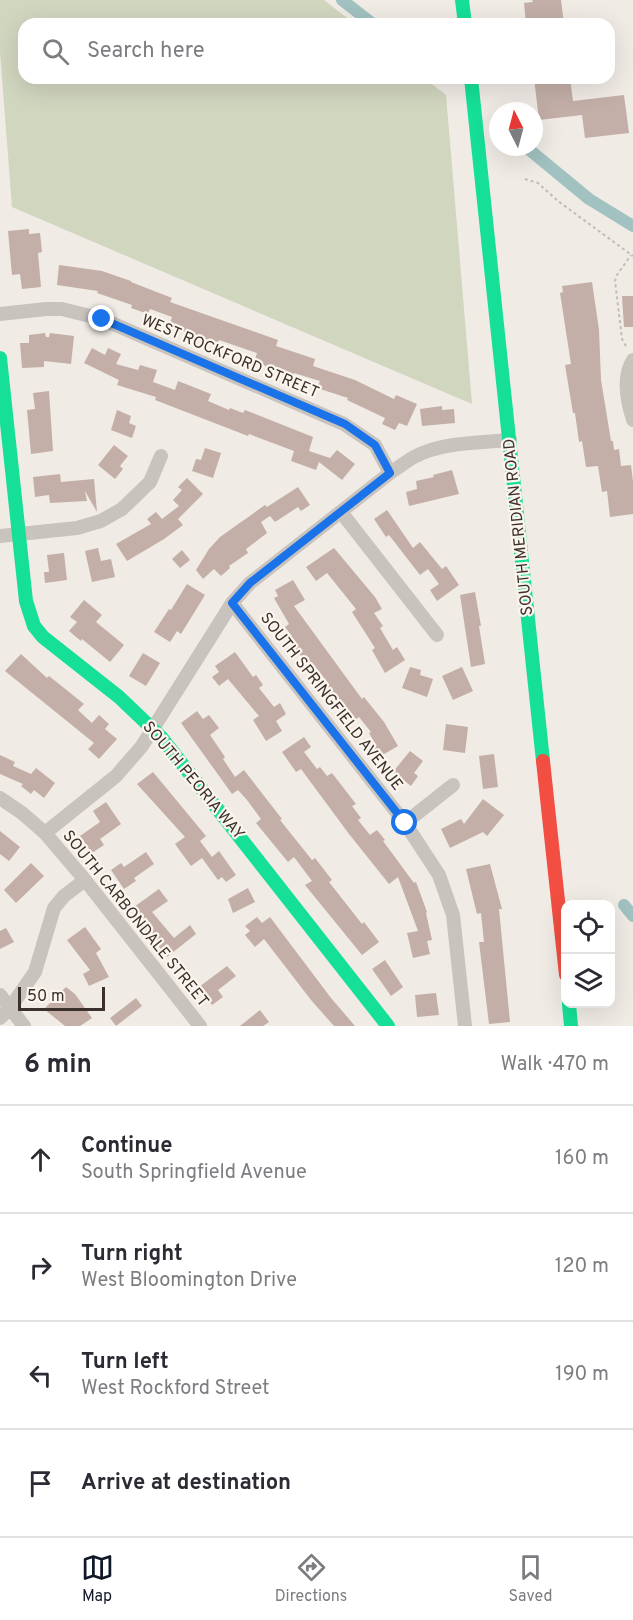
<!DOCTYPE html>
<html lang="en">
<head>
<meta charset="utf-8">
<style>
  :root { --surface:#fff; --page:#f7f7f7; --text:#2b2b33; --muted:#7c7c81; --line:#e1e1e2; --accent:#111827 }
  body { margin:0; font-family:Overpass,sans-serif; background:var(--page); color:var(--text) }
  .controls { position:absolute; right:18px; bottom:18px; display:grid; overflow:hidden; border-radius:12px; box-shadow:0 6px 24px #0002 }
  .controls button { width:54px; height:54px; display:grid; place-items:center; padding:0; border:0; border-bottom:2px solid var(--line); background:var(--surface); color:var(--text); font:30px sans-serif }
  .compass { position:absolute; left:489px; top:102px; width:54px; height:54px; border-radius:50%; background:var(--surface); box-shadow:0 6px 24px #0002; rotate:354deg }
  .scale { position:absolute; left:18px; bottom:15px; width:87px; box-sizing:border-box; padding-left:6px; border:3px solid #3b302b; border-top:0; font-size:16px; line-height:21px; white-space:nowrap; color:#3b302b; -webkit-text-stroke:4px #fbf5ee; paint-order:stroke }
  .stop { position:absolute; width:18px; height:18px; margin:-14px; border:4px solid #1a73e8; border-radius:50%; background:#fff }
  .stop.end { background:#1a73e8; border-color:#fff; box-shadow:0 2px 6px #0008 }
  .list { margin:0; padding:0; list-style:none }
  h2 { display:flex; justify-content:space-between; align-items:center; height:78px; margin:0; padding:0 24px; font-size:26px }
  h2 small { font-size:20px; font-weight:400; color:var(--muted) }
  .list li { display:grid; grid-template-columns:39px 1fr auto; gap:18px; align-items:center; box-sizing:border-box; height:108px; padding:0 24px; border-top:2px solid var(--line) }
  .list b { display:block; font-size:22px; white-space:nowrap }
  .list p { margin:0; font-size:20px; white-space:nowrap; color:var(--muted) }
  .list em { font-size:20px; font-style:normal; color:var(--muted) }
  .icon { flex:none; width:33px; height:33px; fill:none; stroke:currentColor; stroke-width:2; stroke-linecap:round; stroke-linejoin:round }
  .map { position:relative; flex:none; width:633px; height:1026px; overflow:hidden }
  .search { position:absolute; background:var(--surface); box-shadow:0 6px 24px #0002; left:18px; right:18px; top:18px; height:66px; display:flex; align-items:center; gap:15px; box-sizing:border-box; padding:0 21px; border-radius:18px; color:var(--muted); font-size:22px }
  .sheet { height:510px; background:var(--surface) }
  nav { display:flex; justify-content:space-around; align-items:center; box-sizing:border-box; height:84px; border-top:2px solid var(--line); background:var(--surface); font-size:16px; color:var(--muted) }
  nav a { display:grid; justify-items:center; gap:3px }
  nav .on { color:var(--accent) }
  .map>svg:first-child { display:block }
  .green { fill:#d1d6bf }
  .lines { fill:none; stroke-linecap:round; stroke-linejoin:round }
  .canal { stroke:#a1c2c1; stroke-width:12 }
  .building { fill:#c3afa7 }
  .path { stroke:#c2bbb6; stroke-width:2; stroke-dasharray:3 3; stroke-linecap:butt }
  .street { stroke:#c9c3be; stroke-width:14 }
  .fast { stroke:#16e098; stroke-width:14 }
  .jam { stroke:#f24e42; stroke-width:14 }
  .route { stroke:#1a73e8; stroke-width:8 }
  .labels { text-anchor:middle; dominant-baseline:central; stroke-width:4.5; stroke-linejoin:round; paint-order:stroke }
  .street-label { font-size:16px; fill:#3b302b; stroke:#fbf5ee }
</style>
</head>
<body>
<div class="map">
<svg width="633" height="1026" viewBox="0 0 633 1026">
  <rect width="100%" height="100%" fill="#f0ebe5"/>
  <path class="green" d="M0 0H324L355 24H24V78H424L446 95 472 404 12 207 0 52Z"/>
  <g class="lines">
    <path class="canal" d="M342 0 373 24
      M526 147 589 199 633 226
      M624 905 633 916"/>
  </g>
  <path class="building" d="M532 0H561L564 24H526L524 3 533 2Z
    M534 78H570L573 101 624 95 629 133 585 138 582 115 539 120Z
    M29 229V234L40 233 42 252 38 253 41 287 22 289 20 274 12 275 8 231Z
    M59 265 102 271 131 281V282L172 298 170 302 278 340 276 346 315 359 313 366 355 380 394 399 396 395 417 404 407 426 399 423 395 430 382 424 385 418 347 400 348 398 317 388 320 381 294 373 293 377 281 373V371L254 362 257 353 219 340 218 344 169 326 172 317 150 309 148 314 131 308 132 305 97 293 98 291 57 285Z
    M592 282 599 330 601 380 611 441H613L614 450 619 449 621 466 631 465 633 482V514L610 517 607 491 602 492 598 466 586 467 582 441 579 442 575 413H573L565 365 571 364 560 293 563 292 562 286Z
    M622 296H633V327H624Z
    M45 333 46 337H49L50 333 74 336 71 364 44 361V367L22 368 20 343H29V335Z
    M92 348 105 355 108 348 121 354 116 364 138 370 140 365 157 370 153 382 175 390 178 381 211 394 208 401 229 410 230 408 243 413 245 410 313 437 309 451 330 458 337 450 355 464 342 480 319 462 316 470 291 461 294 451 249 434 248 436 155 400 156 397 117 385 119 380 84 363Z
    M49 391 53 451 31 454 27 410 35 409 33 393Z
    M442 406V410L454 409 455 423 422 426 420 409Z
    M117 410 131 416 129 423 136 426 132 438 111 430Z
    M114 445 128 456 120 466 123 469 115 479 98 465Z
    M205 448 221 453 213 478 192 471 196 459 201 460Z
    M452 470 459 494 409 506 406 492 417 489 416 481 434 477 433 475Z
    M60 474 61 482 94 479 97 512 85 491 87 501 50 503 49 495 35 497 33 477Z
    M187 478 203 494 178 519 183 525 164 539 127 561 116 544 151 524 147 519 156 512 162 519 179 506 173 500 182 490 178 487Z
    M298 487 310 505 301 511 298 507 275 522 270 516 261 522 267 533 246 549 248 553 229 566 230 568 221 576 214 569 203 579 196 570 209 549 220 537 265 505 267 507Z
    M387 510 413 548 420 542 442 569 446 566 459 585 437 601 430 590 439 584 428 569 420 575 389 535 386 537 374 519Z
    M98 548 101 561 111 559 115 577 92 582 85 551Z
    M334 548 375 597 382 609 374 613 383 626 380 628 393 650 397 647 405 660 385 673 372 650 375 648 352 612 356 609 327 573 316 581 306 567Z
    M182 550 190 560 180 568 172 559Z
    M64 553 67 580 45 583 44 572H49L47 555Z
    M293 580 305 600 294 606 362 699 364 697 384 722 398 746 379 757 373 747 376 745 369 733 371 732 359 717 352 722 325 686 328 683 314 665 311 668 287 639 292 636 285 627 289 624 274 598 278 596 275 590Z
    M187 584 205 595 181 634 177 631 170 642 154 632 169 609 171 610Z
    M475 592 481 626H479L485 664 471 667 460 595Z
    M84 600 102 615 96 622 124 645 110 662 82 639 81 641 69 631 77 622 70 617Z
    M235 652 253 677 256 675 263 685 259 688 274 707 280 703 286 714 276 721 282 731 266 741 253 720 259 716 228 679 219 686 212 677 219 672 215 666Z
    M143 653 160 663 146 686 129 676Z
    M21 654 47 678 49 676 84 704 78 710 92 723 99 715 109 724 105 729 117 739 99 759 88 749 94 743 5 671Z
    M410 667 421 670 420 675 433 679 427 697 402 688Z
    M462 667 473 691 453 700 442 676Z
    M197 711 203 719 209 715 219 728 210 735 225 757 223 759 235 777 244 770 282 819 280 820 312 860 315 858 332 880 329 882 362 924 364 922 379 942 362 955 305 885 312 881 294 857 288 862 256 823 261 819 247 800 238 790 232 794 181 723Z
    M446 724 468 727 465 753 443 750Z
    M304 737 311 747 304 752 317 769 320 767 327 776 332 773 356 804 352 806 361 818 358 820 370 835 377 830 385 840 383 841 414 883 416 882 427 912 426 913 432 940 427 941 430 954 413 958 407 933 418 931 398 877 389 884 349 834 301 769 296 772 282 752Z
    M410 751 423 761 414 773 418 776 411 786 393 772Z
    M494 754 498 787 483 789 479 756Z
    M0 755 15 762 13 766 31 774 36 768 55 783 44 798 34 790 31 794 21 786 23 784 0 774Z
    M153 772 206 836 200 841 212 857 219 851 236 875 226 882 222 877 218 880 202 858 191 866 175 844 185 837 137 784Z
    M483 799 504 815 487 836 483 832 450 848 441 829 461 819 464 824Z
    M106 802 121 824 100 839 104 845 92 853 80 836 100 822 93 811Z
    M0 831 20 847 9 861 0 854Z
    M146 852 154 864 134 878 136 881 124 889 111 870 121 863 124 867Z
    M31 863 44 876 16 903 4 890Z
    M490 864 502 909H499L510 1022 489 1024 479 942H484L481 913 477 914 466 869Z
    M248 888 255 902 233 913 228 899Z
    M159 889 168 901 152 912 174 938 190 925 196 934 167 957 154 940 151 943 143 933 149 928 134 907Z
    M257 917 262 923 270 917 331 998 355 1026H334L311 1000 264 939 255 947 245 935 250 931 245 926Z
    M85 927 101 949 96 953 109 977 89 986 83 974 90 970 67 940Z
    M6 928 14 942 0 949V931Z
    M385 960 403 987 391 996 372 969Z
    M227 966 236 976 218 990 223 997 212 1005 199 987Z
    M66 987 75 994 92 1018 80 1026H65L44 1009Z
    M436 993 439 1015 417 1017 415 995Z
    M136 998 142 1006 116 1026 110 1018Z
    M260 1010 269 1022 263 1026H240Z"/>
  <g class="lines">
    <path class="path" d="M525 179 538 183 558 201 633 256
      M626 346 622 339 615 281 617 275 631 255"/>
    <path class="street" d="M0 314 46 309H62L102 319 344 424 375 445 390 473
      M633 360C622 377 627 401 633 420
      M341 512 437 635
      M0 536 77 528 101 521 122 509 150 482 161 456
      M232 603 405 823 439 875 453 915 465 1026
      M0 798 22 813 45 833 85 880 200 1026
      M405 823 453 785
      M45 833 116 776 142 746 232 603 250 583 390 473C398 468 405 462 414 457 442 442 478 443 510 440
      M0 995 24 1026
      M0 1018 10 1008 35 972 54 908 64 896 85 880"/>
    <path class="fast" d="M462 0 465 24
      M471 78 543 761
      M0 358 26 601 34 626 43 637 119 697 161 737 388 1026
      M569 1004 571 1026"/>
    <path class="jam" d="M543 761 566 975"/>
  </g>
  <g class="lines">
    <path class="route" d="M102 319 345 424 375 445 390 473 250 583 232 603 405 823"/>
  </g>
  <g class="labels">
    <g class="street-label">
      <text transform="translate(230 357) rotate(23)">WEST ROCKFORD STREET</text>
      <text transform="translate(519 527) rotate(-96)">SOUTH MERIDIAN ROAD</text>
      <text transform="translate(331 702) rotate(52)">SOUTH SPRINGFIELD AVENUE</text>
      <text transform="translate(193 781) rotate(50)">SOUTH PEORIA WAY</text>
      <text transform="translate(135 919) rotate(51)">SOUTH CARBONDALE STREET</text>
    </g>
  </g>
</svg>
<div class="controls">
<button><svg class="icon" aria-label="locate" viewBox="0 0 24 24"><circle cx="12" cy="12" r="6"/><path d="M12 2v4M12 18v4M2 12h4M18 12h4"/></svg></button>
<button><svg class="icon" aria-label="layers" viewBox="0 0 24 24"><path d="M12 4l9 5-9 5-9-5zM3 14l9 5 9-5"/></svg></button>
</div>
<svg class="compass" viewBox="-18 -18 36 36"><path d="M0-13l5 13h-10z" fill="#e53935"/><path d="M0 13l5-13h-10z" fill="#7c7c81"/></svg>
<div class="scale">50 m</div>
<div class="stop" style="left:405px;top:823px"></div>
<div class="stop end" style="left:102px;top:319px"></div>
<div class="search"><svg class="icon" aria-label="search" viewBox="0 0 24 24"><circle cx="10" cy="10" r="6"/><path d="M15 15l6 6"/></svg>Search here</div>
</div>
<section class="sheet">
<h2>6 min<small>Walk · 470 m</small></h2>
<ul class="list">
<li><svg class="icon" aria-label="ahead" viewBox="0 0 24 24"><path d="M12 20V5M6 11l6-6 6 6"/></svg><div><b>Continue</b><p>South Springfield Avenue</p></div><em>160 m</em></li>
<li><svg class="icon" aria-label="right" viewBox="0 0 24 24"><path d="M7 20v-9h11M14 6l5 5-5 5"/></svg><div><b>Turn right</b><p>West Bloomington Drive</p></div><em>120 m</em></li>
<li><svg class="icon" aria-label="left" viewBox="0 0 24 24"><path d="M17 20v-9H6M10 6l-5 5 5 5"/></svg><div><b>Turn left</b><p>West Rockford Street</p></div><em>190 m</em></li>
<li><svg class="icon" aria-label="arrive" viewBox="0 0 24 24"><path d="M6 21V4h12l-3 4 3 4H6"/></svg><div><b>Arrive at destination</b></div></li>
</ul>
</section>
<nav>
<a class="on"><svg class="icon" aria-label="map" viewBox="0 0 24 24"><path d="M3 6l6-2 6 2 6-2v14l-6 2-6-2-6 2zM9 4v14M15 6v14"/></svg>Map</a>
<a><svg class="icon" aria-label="directions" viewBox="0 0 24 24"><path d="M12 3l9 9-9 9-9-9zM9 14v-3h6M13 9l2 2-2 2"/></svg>Directions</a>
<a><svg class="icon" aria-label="saved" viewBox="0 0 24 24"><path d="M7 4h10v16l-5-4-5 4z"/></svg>Saved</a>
</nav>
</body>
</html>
